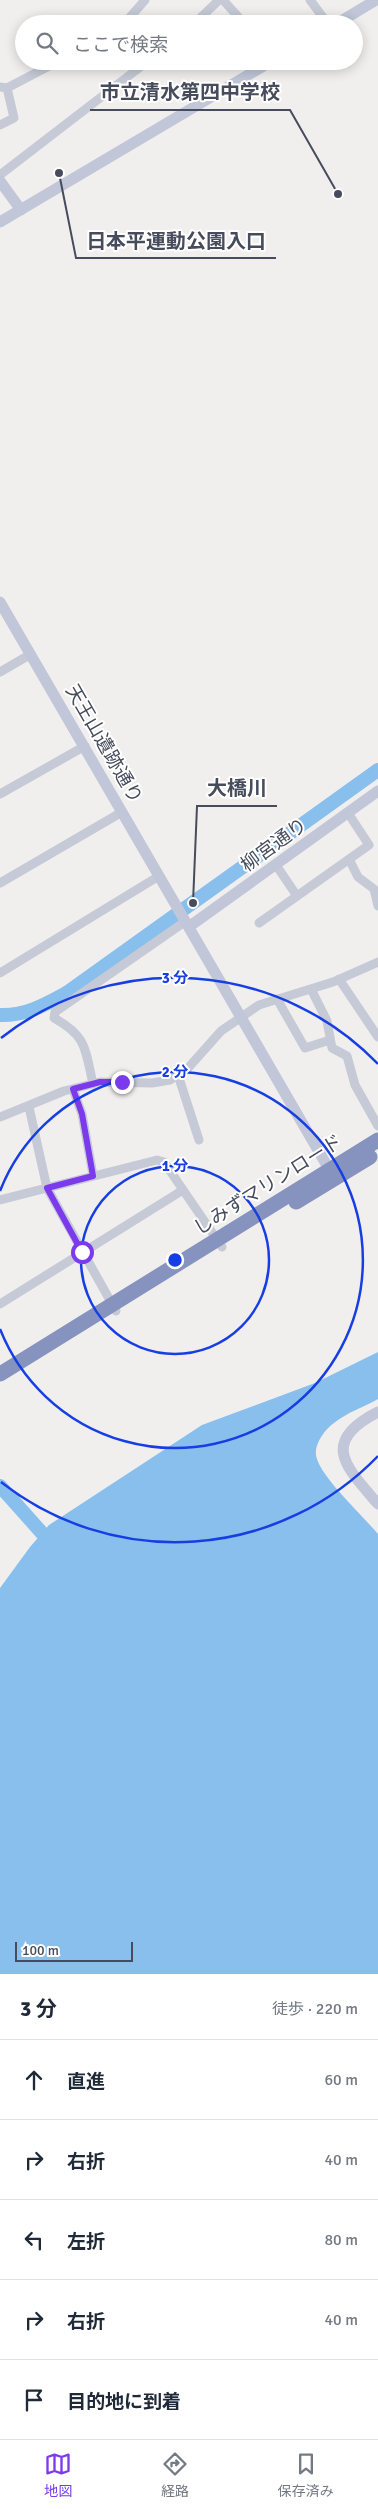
<!DOCTYPE html>
<html lang="ja">
<head>
<meta charset="utf-8">
<style>
  :root { --surface:#fff; --page:#f6f6f7; --text:#1f2937; --muted:#747a83; --line:#e0e1e3; --accent:#7c3aed }
  body { margin:0; font-family:Signika,"Noto Sans JP",sans-serif; background:var(--page); color:var(--text) }
  .scale { position:absolute; left:15px; bottom:12px; width:118px; box-sizing:border-box; padding-left:5px; border:2px solid #464c5c; border-top:0; font-size:14px; line-height:18px; white-space:nowrap; color:#464c5c; -webkit-text-stroke:4px #fff; paint-order:stroke }
  .stop { position:absolute; width:15px; height:15px; margin:-11px; border:4px solid #7c3aed; border-radius:50%; background:#fff }
  .stop.end { background:#7c3aed; border-color:#fff; box-shadow:0 1px 5px #0008 }
  .list { margin:0; padding:0; list-style:none }
  h2 { display:flex; justify-content:space-between; align-items:center; height:65px; margin:0; padding:0 20px; font-size:21px }
  h2 small { font-size:16px; font-weight:400; color:var(--muted) }
  .list li { display:grid; grid-template-columns:32px 1fr auto; gap:15px; align-items:center; box-sizing:border-box; height:80px; padding:0 20px; border-top:1px solid var(--line) }
  .list b { display:block; font-size:19px; white-space:nowrap }
  .list em { font-size:16px; font-style:normal; color:var(--muted) }
  .icon { flex:none; width:28px; height:28px; fill:none; stroke:currentColor; stroke-width:2; stroke-linecap:round; stroke-linejoin:round }
  .map { position:relative; flex:none; width:378px; height:1974px; overflow:hidden }
  .search { position:absolute; background:var(--surface); box-shadow:0 2px 12px #0003; left:15px; right:15px; top:15px; height:55px; display:flex; align-items:center; gap:12px; box-sizing:border-box; padding:0 18px; border-radius:28px; color:var(--muted); font-size:19px }
  .sheet { height:465px; background:var(--surface) }
  nav { display:flex; justify-content:space-around; align-items:center; box-sizing:border-box; height:70px; border-top:1px solid var(--line); background:var(--surface); font-size:14px; color:var(--muted) }
  nav a { display:grid; justify-items:center; gap:2px }
  nav .on { color:var(--accent) }
  .map>svg:first-child { display:block }
  .water { fill:#88bfed }
  .lines { fill:none; stroke-linecap:round; stroke-linejoin:round }
  .river { stroke:#88bfed; stroke-width:14 }
  .street { stroke:#c5cad6; stroke-width:9 }
  .secondary { stroke:#c1c6d8; stroke-width:11 }
  .highway { stroke:#8593be; stroke-width:15 }
  .route { stroke:#7c3aed; stroke-width:6 }
  .ring { fill:none; stroke:#163ee3; stroke-width:2.5 }
  .labels { text-anchor:middle; dominant-baseline:central; stroke-width:4; stroke-linejoin:round; paint-order:stroke }
  .street-label { font-size:19px; fill:#464c5c; stroke:#fff }
  .centre { fill:#163ee3; stroke:#fff; stroke-width:2.5 }
  .ring-label { font-size:15px; text-anchor:middle; font-weight:bold; fill:#163ee3; stroke:#fff; stroke-width:4; stroke-linejoin:round; paint-order:stroke }
  .leader { fill:none; stroke:#464c5c; stroke-width:2 }
  .callout-dot { fill:#464c5c; stroke:#fff; stroke-width:2 }
  .callout-label { font-size:20px; text-anchor:middle; font-weight:bold; fill:#464c5c; stroke:#fff; stroke-width:4; stroke-linejoin:round; paint-order:stroke }
</style>
</head>
<body>
<div class="map">
<svg width="378" height="1974" viewBox="0 0 378 1974">
  <rect width="100%" height="100%" fill="#f1efee"/>
  <path class="water" d="M378 1352V1399C364 1407 346 1413 334 1423 324 1430 312 1447 317 1459 323 1479 363 1516 378 1534V1974H0V1588L30 1547 49 1525 202 1425 315 1383Z"/>
  <g class="lines">
    <path class="river" d="M0 1015C26 1016 46 1004 68 992L378 770
      M0 1486 42 1533"/>
    <path class="street" d="M223 0 242 21
      M310 0 328 24
      M124 24 145 0
      M194 24 219 0
      M0 87 7 88 51 65 73 61
      M0 125 14 118 7 88
      M0 175 148 61
      M0 672 31 654
      M0 794 85 746
      M349 859 358 877 374 889 378 906
      M276 865 297 896
      M0 883 122 812
      M259 923 369 845 348 813
      M0 973 159 876
      M339 979 378 1037
      M311 989 327 1021 332 1048 347 1056 355 1085 378 1126
      M277 999 305 1048 330 1040
      M178 1075 199 1140
      M93 1084C85 1049 87 1036 54 1018L55 1012 186 921
      M73 1089 82 1114 93 1175
      M29 1107 47 1188 116 1311
      M0 1117 64 1091 100 1082 152 1083 170 1080 189 1067 221 1031 259 1005 333 982 378 962
      M0 1200 157 1160 164 1162 222 1247
      M0 1304 183 1190"/>
    <path class="secondary" d="M336 24 376 0
      M0 181 21 210
      M0 222 272 61
      M0 602 333 1176
      M190 926 378 791
      M378 1412C319 1442 346 1467 378 1504"/>
    <path class="highway" d="M296 1202 370 1157
      M0 1374 378 1140"/>
  </g>
  <g class="lines">
    <path class="route" d="M82 1252 47 1188 93 1176 82 1114 73 1089 100 1082H122"/>
  </g>
  <g class="ring">
    <circle cx="175" cy="1260" r="94"/>
    <path d="M0 1191A188 188 0 1 1 0 1329"/>
    <path d="M378 1456A282 282 0 0 1 1 1482M1 1038A282 282 0 0 1 378 1064"/>
  </g>
  <g class="labels">
    <g class="street-label">
      <text transform="translate(104 744) rotate(60)">天王山遺跡通り</text>
      <text transform="translate(274 845) rotate(-36)">柳宮通り</text>
      <text transform="translate(268 1185) rotate(-32)">しみずマリンロード</text>
    </g>
  </g>
  <circle cx="175" cy="1260" r="8" class="centre"/>
  <g class="ring-label">
    <text x="175" y="983">3 分</text>
    <text x="175" y="1077">2 分</text>
    <text x="175" y="1171">1 分</text>
  </g>
  <path class="leader" d="M338 194L290 110H90M59 173L76 258H276M193 903L197 806H277"/>
  <g class="callout-dot">
    <circle cx="338" cy="194" r="5"/>
    <circle cx="59" cy="173" r="5"/>
    <circle cx="193" cy="903" r="5"/>
  </g>
  <g class="callout-label">
    <text x="190" y="99">市立清水第四中学校</text>
    <text x="176" y="248">日本平運動公園入口</text>
    <text x="237" y="795">大橋川</text>
  </g>
</svg>
<div class="scale">100 m</div>
<div class="stop" style="left:82px;top:1252px"></div>
<div class="stop end" style="left:122px;top:1082px"></div>
<div class="search"><svg class="icon" aria-label="search" viewBox="0 0 24 24"><circle cx="10" cy="10" r="6"/><path d="M15 15l6 6"/></svg>ここで検索</div>
</div>
<section class="sheet">
<h2>3 分<small>徒歩 · 220 m</small></h2>
<ul class="list">
<li><svg class="icon" aria-label="ahead" viewBox="0 0 24 24"><path d="M12 20V5M6 11l6-6 6 6"/></svg><div><b>直進</b></div><em>60 m</em></li>
<li><svg class="icon" aria-label="right" viewBox="0 0 24 24"><path d="M7 20v-9h11M14 6l5 5-5 5"/></svg><div><b>右折</b></div><em>40 m</em></li>
<li><svg class="icon" aria-label="left" viewBox="0 0 24 24"><path d="M17 20v-9H6M10 6l-5 5 5 5"/></svg><div><b>左折</b></div><em>80 m</em></li>
<li><svg class="icon" aria-label="right" viewBox="0 0 24 24"><path d="M7 20v-9h11M14 6l5 5-5 5"/></svg><div><b>右折</b></div><em>40 m</em></li>
<li><svg class="icon" aria-label="arrive" viewBox="0 0 24 24"><path d="M6 21V4h12l-3 4 3 4H6"/></svg><div><b>目的地に到着</b></div></li>
</ul>
</section>
<nav>
<a class="on"><svg class="icon" aria-label="map" viewBox="0 0 24 24"><path d="M3 6l6-2 6 2 6-2v14l-6 2-6-2-6 2zM9 4v14M15 6v14"/></svg>地図</a>
<a><svg class="icon" aria-label="directions" viewBox="0 0 24 24"><path d="M12 3l9 9-9 9-9-9zM9 14v-3h6M13 9l2 2-2 2"/></svg>経路</a>
<a><svg class="icon" aria-label="saved" viewBox="0 0 24 24"><path d="M7 4h10v16l-5-4-5 4z"/></svg>保存済み</a>
</nav>
</body>
</html>
